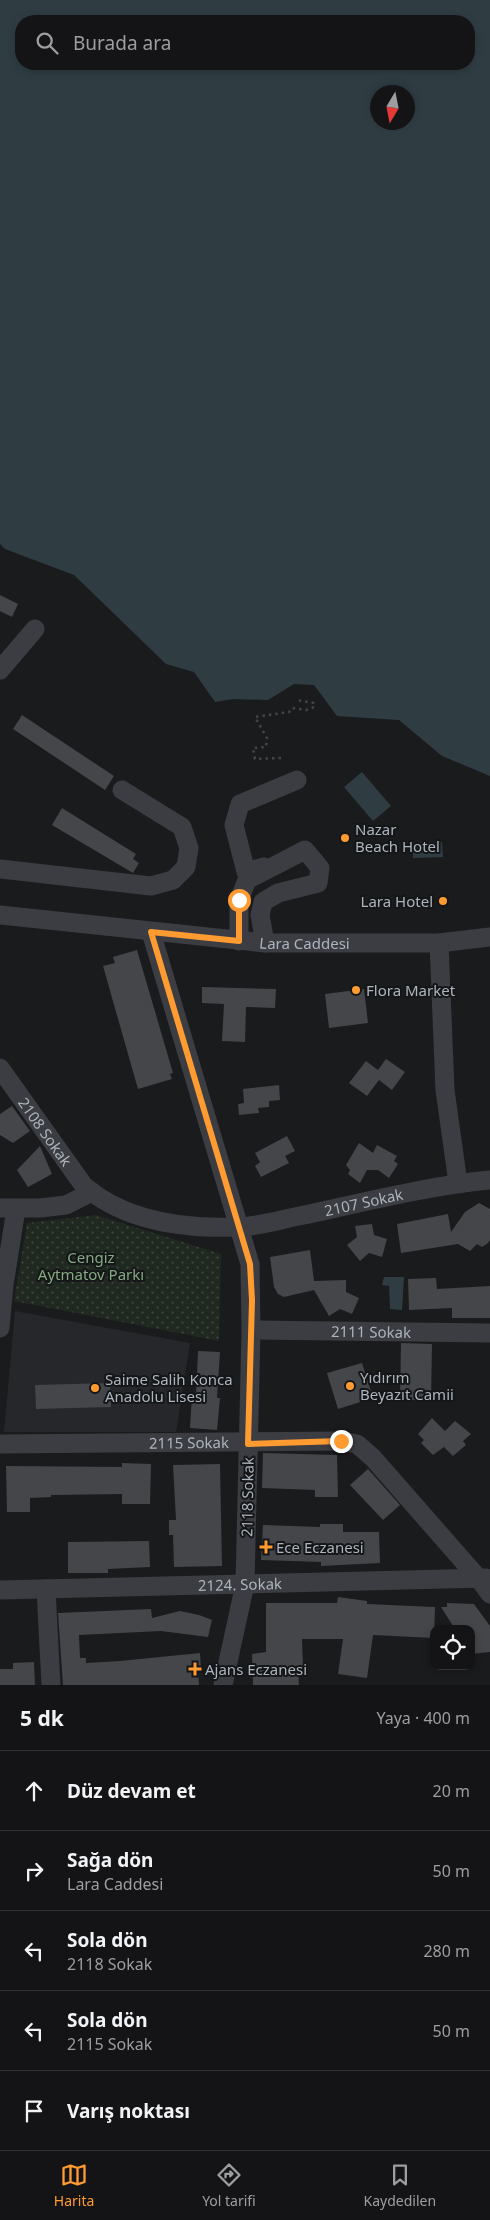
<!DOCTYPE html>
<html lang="tr">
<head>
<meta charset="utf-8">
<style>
  :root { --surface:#141416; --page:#212123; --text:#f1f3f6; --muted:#9d9ea1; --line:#333335; --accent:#ff9b31 }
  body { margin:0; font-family:"Noto Sans",sans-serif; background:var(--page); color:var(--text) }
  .controls { position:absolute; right:15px; bottom:15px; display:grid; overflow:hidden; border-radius:10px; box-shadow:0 2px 8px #0003 }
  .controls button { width:45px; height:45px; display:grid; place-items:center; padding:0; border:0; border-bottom:1px solid var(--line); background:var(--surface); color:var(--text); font:25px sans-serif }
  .compass { position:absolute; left:370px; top:85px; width:45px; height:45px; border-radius:50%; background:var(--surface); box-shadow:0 2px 8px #0003; rotate:190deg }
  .stop { position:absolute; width:15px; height:15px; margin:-11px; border:4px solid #ff9b31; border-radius:50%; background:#fff }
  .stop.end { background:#ff9b31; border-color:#fff; box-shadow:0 1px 5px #0008 }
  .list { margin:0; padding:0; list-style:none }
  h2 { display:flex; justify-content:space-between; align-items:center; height:65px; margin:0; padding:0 20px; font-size:21px }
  h2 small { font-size:16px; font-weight:400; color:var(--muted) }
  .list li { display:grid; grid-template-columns:32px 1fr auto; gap:15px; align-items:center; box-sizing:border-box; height:80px; padding:0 20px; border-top:1px solid var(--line) }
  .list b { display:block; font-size:19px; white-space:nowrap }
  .list p { margin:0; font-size:16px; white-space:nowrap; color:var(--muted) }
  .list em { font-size:16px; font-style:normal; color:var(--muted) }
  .icon { flex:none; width:28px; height:28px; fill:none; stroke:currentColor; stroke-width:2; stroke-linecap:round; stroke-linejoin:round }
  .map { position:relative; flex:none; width:490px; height:1685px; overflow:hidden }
  .search { position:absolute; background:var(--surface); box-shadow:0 2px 8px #0003; left:15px; right:15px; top:15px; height:55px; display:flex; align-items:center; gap:12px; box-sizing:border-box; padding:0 18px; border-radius:20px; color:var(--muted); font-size:19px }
  .sheet { height:465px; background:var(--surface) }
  nav { display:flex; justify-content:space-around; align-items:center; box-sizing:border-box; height:70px; border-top:1px solid var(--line); background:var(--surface); font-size:14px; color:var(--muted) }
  nav a { display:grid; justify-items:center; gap:2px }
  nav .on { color:var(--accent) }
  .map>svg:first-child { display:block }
  .built { fill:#26272a }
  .grass { fill:url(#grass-dots) }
  .water { fill:#2f3d43; fill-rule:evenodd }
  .building { fill:#44464a }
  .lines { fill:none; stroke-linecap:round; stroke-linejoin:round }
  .path { stroke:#41454a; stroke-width:2.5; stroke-dasharray:2.5 4; stroke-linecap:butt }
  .minor { stroke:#3b3d42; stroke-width:19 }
  .route { stroke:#ff9b31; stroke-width:6 }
  .poi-dot { fill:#ff9b31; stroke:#151618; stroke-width:2 }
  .labels { text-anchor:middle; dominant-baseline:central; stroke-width:4; stroke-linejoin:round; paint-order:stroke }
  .poi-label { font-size:15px; fill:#acb4bd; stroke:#151618; text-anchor:start }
  .street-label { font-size:15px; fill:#acb4bd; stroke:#151618 }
  .park-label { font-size:15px; fill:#85aa82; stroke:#151618 }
</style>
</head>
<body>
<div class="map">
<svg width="490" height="1685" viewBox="0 0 490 1685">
  <defs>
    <pattern id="grass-dots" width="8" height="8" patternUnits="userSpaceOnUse" patternTransform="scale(1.25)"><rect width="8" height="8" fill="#202920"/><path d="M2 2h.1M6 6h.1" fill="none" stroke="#3e463e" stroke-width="1.8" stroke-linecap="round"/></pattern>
  </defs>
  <rect width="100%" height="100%" fill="#1a1b1d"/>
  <path class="built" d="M15 1311 190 1343 176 1432H4Z"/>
  <path class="grass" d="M96 1215 221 1254 219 1341 14 1301 27 1223Z"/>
  <path class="water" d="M0 0H490V776L442 756 399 720 337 716 314 685 294 684 268 700 233 699 215 702 194 672 166 664 74 575 5 549 0 544ZM469 21V64H21V21ZM408 92V122H378V92Z
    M362 772 391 806 373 821 344 787Z
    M442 842 443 857 413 858V843Z
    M384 1277H404L402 1310 390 1309 389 1286 382 1285Z"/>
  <path class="building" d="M0 595 18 604 12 617 0 611Z
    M22 715 114 776 105 790 13 729Z
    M62 808 136 854 133 859 139 863 133 873 52 825Z
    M137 950 173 1073 170 1074 172 1079 138 1089 103 966 115 963 113 957Z
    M202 987 276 989 275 1008 246 1007 245 1042 222 1041 224 1004 202 1003Z
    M364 989 368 1023 329 1028 325 994Z
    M386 1059 405 1072 392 1090 379 1080 367 1096 349 1083 366 1061 378 1070Z
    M279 1085 280 1100 269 1101V1107L258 1108 259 1113 239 1115 238 1104 244 1103 243 1089Z
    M12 1106 30 1131 13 1143 0 1135V1114Z
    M287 1136 295 1151 285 1156 289 1163 261 1177 255 1166 260 1162 255 1153Z
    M359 1143 373 1153 377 1145 397 1156 394 1161 398 1164 389 1178 378 1170H367L360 1183 348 1174 350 1170 346 1165Z
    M40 1146 52 1174 28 1187 17 1170Z
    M479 1203 490 1209V1240L488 1243 482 1247 477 1244 470 1251 458 1244 401 1253 397 1224 448 1214 451 1232 465 1212Z
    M372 1224 374 1235 387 1239 382 1257 369 1253 360 1261 347 1245 357 1237 355 1226Z
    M310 1250 314 1281 346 1280V1292L359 1298 352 1314 340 1309 329 1316 314 1290 284 1297 278 1294 274 1287 270 1257Z
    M436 1278 437 1289 490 1286V1318H452V1308L409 1310 408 1279Z
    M401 1343 432 1344 431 1400H400Z
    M198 1351 220 1352 217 1398H220L217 1430 190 1428 192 1395 196 1396Z
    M362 1363 373 1398 338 1409 327 1373Z
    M110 1383 111 1407 36 1409 35 1385Z
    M432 1418 445 1431 455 1421 471 1434 463 1441 466 1445 453 1456 444 1447 433 1455 421 1443 424 1440 418 1434Z
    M263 1453 337 1455 338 1497H315V1490L262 1488Z
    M122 1463 151 1464 150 1504H122V1494L51 1495V1497L30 1498V1512H7L6 1466 122 1467Z
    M220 1464 222 1566 174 1567 173 1535H169V1520H176L173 1465Z
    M368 1469 400 1505 383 1520 350 1485Z
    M320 1524H343V1532H379L380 1563 321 1566V1562L261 1560 263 1525 320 1527Z
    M149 1541 150 1567 108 1569V1573H68V1542Z
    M338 1597 367 1601V1604L435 1607 434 1638 373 1635 367 1678 338 1674 343 1639H302L303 1667 298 1668 299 1685H253L252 1654 266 1652V1603H337Z
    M447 1603 474 1604 490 1626V1652L471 1654V1629H455L441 1607H447Z
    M151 1609 152 1618 180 1611 199 1615 212 1620 208 1637 161 1631 79 1635 80 1658H86V1663L120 1661 200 1653 201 1669 198 1670 199 1685H63L58 1613Z
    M34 1662 35 1685H0V1669H13V1663Z"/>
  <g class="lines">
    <path class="path" d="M281 758 255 759 253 748 266 747 267 738 255 717 289 712 292 708 306 710 314 707V703L296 700"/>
    <g class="minor">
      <path d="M0 670 35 629"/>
      <path d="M264 867 246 872 234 825 240 804 297 780"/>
      <path d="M0 869 151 886 173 880 186 867 189 848 182 827 122 790"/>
      <path id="s1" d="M0 915 265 943H439L490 937"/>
      <path d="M151 932 250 1264 251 1330 245 1584 223 1685"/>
      <path d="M239 941V900L247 880 305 850 320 868 318 883 278 893 263 902 260 915 265 943"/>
      <path d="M439 943 445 1090 458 1183"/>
      <path id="s2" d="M0 1068 84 1186C125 1221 184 1229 237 1227 259 1227 282 1219 304 1215 366 1202 427 1186 490 1180"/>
      <path d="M0 1208H40L66 1205 92 1192"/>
      <path d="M0 1328 4 1285 16 1209"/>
      <path id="s3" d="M251 1330 490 1333"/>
      <path id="s4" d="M0 1444 341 1441 357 1444 373 1458 479 1579 490 1594"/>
      <path d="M46 1589 51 1685"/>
      <path id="s5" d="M0 1590 486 1578"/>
    </g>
  </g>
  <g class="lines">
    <path class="route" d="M239 900V941L151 932 250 1264 252 1300 248 1444 341 1441"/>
  </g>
  <g class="poi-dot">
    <circle cx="345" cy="838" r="5"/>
    <circle cx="443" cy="901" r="5"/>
    <circle cx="356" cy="990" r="5"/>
    <circle cx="350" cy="1386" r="5"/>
    <circle cx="95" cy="1388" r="5"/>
    <path d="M263.5 1539.5h5v5h5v5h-5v5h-5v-5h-5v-5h5z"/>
    <path d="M192.5 1661.5h5v5h5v5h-5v5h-5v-5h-5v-5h5z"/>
  </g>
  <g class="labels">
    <g class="poi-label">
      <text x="355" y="829">Nazar<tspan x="355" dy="17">Beach Hotel</tspan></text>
      <text x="433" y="901" text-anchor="end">Lara Hotel</text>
      <text x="366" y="990">Flora Market</text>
      <text x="360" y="1377">Yıdırım<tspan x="360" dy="17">Beyazıt Camii</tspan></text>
      <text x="105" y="1379">Saime Salih Konca<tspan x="105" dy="17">Anadolu Lisesi</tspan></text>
      <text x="276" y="1547">Ece Eczanesi</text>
      <text x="205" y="1669">Ajans Eczanesi</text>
    </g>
    <g class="street-label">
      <text stroke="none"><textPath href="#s1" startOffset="306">Lara Caddesi</textPath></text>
      <text stroke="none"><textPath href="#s2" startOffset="78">2108 Sokak</textPath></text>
      <text stroke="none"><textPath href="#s2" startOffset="436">2107 Sokak</textPath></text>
      <text stroke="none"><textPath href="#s3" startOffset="120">2111 Sokak</textPath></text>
      <text stroke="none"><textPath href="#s4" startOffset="189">2115 Sokak</textPath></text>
      <text transform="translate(247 1497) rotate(-89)">2118 Sokak</text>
      <text stroke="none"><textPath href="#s5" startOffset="240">2124. Sokak</textPath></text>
    </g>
    <g class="park-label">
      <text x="91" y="1257">Cengiz<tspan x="91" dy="17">Aytmatov Parkı</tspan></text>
    </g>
  </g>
</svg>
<div class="controls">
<button><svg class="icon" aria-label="locate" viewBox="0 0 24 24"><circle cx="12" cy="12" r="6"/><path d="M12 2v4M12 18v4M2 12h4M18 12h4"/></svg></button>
</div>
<svg class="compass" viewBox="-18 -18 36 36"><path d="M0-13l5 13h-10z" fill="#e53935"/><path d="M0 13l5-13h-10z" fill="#9d9ea1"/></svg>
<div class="stop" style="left:239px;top:900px"></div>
<div class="stop end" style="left:341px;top:1441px"></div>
<div class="search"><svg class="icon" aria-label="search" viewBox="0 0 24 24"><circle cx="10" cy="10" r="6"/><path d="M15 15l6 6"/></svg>Burada ara</div>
</div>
<section class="sheet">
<h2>5 dk<small>Yaya · 400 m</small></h2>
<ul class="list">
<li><svg class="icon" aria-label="ahead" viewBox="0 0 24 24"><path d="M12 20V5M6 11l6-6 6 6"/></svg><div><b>Düz devam et</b></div><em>20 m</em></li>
<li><svg class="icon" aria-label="right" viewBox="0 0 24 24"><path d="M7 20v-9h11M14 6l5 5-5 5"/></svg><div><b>Sağa dön</b><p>Lara Caddesi</p></div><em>50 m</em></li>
<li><svg class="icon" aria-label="left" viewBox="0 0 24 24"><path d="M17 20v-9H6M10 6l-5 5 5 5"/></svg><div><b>Sola dön</b><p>2118 Sokak</p></div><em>280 m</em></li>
<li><svg class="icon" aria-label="left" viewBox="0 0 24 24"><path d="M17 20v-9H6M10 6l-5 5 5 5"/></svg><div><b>Sola dön</b><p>2115 Sokak</p></div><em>50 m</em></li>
<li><svg class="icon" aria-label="arrive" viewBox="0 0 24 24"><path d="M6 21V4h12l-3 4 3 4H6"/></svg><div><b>Varış noktası</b></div></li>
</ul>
</section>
<nav>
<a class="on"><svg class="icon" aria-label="map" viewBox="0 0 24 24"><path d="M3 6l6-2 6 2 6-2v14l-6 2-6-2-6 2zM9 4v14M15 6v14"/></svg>Harita</a>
<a><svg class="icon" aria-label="directions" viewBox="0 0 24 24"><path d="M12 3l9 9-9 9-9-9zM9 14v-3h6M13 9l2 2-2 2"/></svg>Yol tarifi</a>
<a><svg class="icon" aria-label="saved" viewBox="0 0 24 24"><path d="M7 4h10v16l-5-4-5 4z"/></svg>Kaydedilen</a>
</nav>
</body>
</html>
